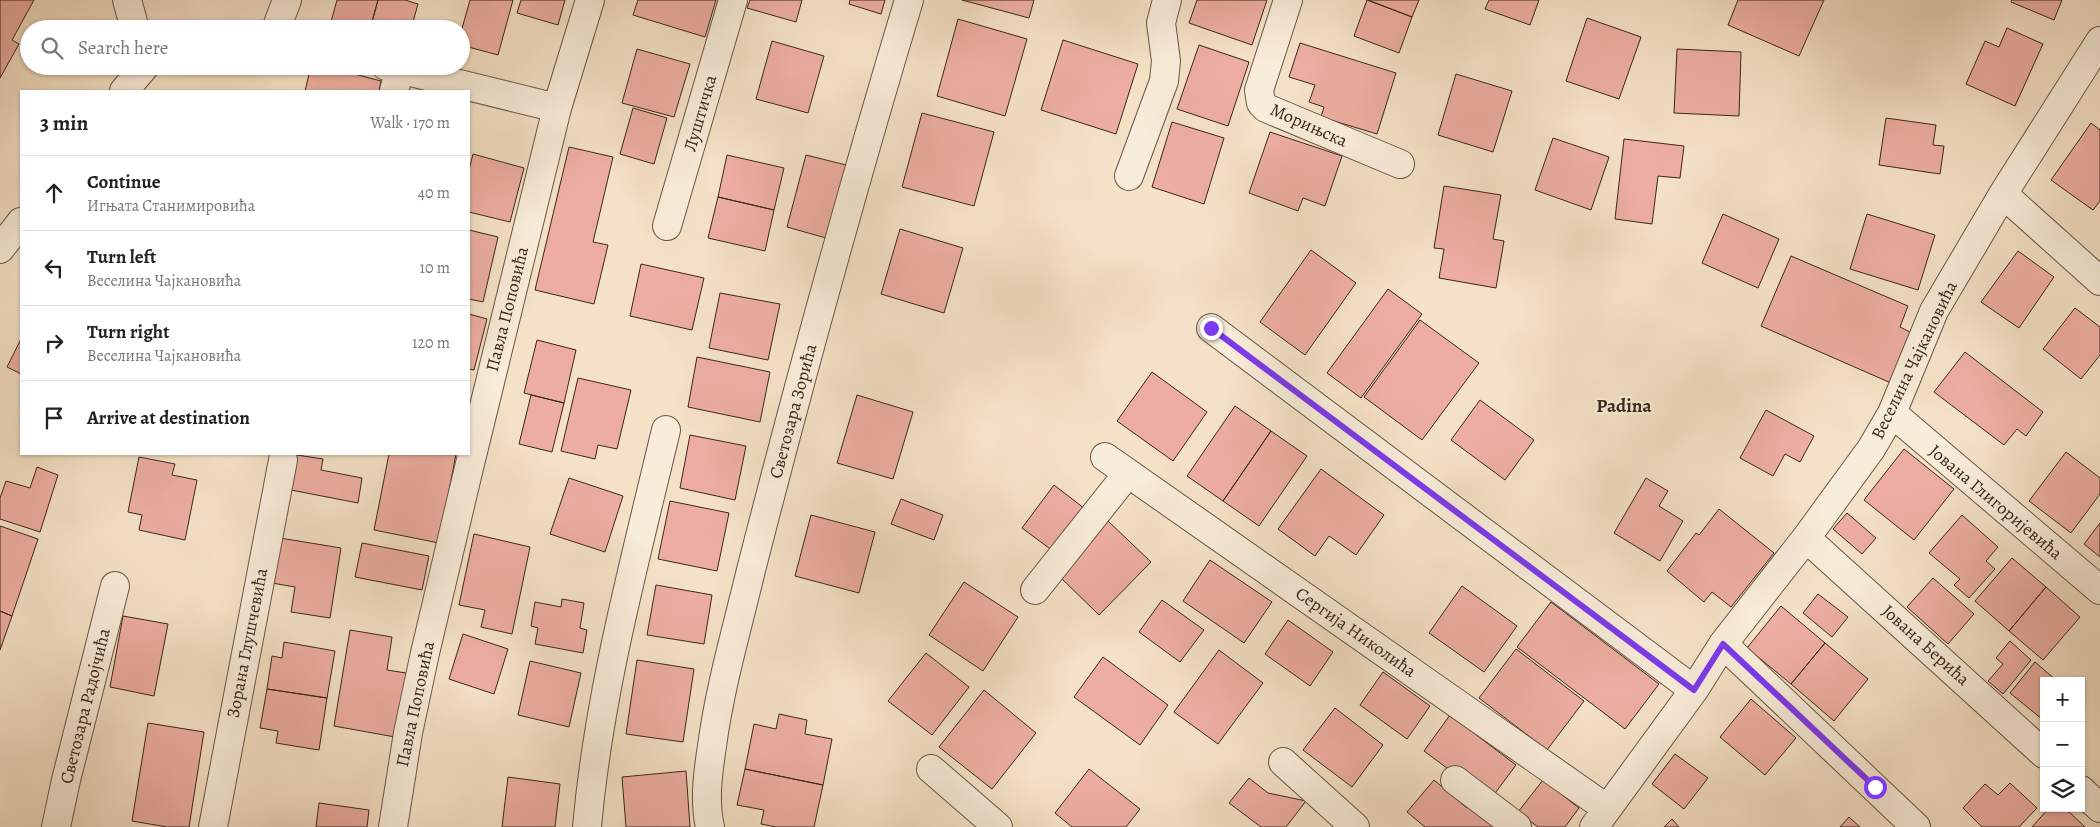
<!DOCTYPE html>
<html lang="en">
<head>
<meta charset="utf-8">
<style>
  :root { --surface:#fff; --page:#f2f2f2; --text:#222; --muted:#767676; --line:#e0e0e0 }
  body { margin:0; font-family:Alegreya,serif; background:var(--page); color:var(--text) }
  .controls { position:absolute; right:15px; bottom:15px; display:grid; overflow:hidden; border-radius:0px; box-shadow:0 1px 4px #0004 }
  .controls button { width:45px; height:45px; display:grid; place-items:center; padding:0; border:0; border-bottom:1px solid var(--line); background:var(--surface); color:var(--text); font:25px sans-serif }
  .stop { position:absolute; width:15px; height:15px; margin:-11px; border:4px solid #7c3aed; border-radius:50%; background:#fff }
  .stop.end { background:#7c3aed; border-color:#fff; box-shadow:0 1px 5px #0008 }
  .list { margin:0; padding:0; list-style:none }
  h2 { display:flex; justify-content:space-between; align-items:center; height:65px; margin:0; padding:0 20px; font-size:21px }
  h2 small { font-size:16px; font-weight:400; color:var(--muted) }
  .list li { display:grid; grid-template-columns:32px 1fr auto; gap:15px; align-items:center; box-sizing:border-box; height:75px; padding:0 20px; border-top:1px solid var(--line) }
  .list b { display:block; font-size:19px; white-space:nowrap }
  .list p { margin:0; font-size:16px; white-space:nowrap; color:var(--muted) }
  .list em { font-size:16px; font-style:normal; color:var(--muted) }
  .icon { flex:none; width:28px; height:28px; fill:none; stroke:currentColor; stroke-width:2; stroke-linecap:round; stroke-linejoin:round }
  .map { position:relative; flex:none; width:2100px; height:827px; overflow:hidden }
  .search { position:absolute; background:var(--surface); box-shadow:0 1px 4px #0004; left:20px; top:20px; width:450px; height:55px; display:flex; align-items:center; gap:12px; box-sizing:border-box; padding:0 18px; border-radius:28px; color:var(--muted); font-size:19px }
  .panel { position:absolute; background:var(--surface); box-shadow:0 1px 4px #0004; left:20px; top:90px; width:450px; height:365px; border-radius:0px }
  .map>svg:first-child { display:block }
  .building { fill:#edaea1; stroke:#3a2719 }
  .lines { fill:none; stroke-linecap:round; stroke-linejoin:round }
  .minor-casing { stroke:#695644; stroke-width:30 }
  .minor { stroke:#f8ecda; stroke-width:28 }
  .route { stroke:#7c3aed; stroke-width:6 }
  .labels { text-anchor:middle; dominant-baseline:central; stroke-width:4.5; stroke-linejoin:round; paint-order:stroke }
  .street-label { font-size:18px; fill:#3a2719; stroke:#f8ecda }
  .neighbourhood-label { font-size:19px; font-weight:bold; fill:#3a2719; stroke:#f8ecda }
</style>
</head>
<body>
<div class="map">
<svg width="2100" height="827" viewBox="0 0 2100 827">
  <rect width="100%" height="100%" fill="#f5e1c6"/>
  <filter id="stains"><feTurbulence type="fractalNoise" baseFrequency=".004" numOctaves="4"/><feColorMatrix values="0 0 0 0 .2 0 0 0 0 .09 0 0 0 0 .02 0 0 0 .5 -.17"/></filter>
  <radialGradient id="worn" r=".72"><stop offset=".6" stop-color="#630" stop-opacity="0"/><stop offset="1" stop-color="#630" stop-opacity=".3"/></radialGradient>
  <path class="building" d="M0 0H34L12 40 19 44 0 78Z
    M337 0H378L370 29H329Z
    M378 0H405L418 4 411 29H370Z
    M470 0H513L498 55 461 45V32Z
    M521 0H565L558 25 517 13Z
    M638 0H716L705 37 633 15Z
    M750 0H802L796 22 747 8Z
    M850 0H885L881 14 849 4Z
    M962 0H1034L1029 18Z
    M1197 0H1267L1252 45 1189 23Z
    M1367 0 1412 17 1399 53 1354 36Z
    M1368 0H1419L1412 17Z
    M1489 0H1539L1530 25 1485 9Z
    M1738 0H1824L1799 56 1728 25Z
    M2012 0H2062L2054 20 2011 2Z
    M1587 18 1641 37 1619 99 1566 81Z
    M958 19 1027 39 1005 116 937 96Z
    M2007 28 2043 44 2015 106 1966 84 1985 41 1999 47Z
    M1063 40 1138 64 1116 134 1041 110Z
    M772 41 824 56 808 113 756 99Z
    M1300 43 1396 73 1377 134 1321 117 1324 107 1309 102 1315 85 1289 77Z
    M1199 45 1249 62 1228 126 1177 109Z
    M637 49 690 64 674 117 622 103Z
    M1677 49 1741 52 1739 116 1674 113Z
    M311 66H324L381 81 379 91H305Z
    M1456 74 1512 91 1493 152 1438 135Z
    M633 108 667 118 654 164 620 154Z
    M922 113 994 132 974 206 902 187Z
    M1886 118 1936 125 1933 145 1944 146 1940 174 1879 165Z
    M1172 122 1224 138 1204 204 1152 187Z
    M2091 123 2100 130V201L2093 210 2051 180Z
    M1270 132 1342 156 1325 206 1303 198 1298 211 1249 193Z
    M1553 138 1609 157 1591 210 1535 190Z
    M1624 139 1684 146 1680 178 1658 176 1652 224 1615 219Z
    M569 147 613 157 593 242 608 245 594 304 535 290Z
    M473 154 524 168 510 222 469 212V170Z
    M727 155 784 168 774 210 718 197Z
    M806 155 846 165 826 238 787 227Z
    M1444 186 1501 195 1493 239 1504 241 1496 288 1439 278 1444 249 1434 248Z
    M718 197 774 210 765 251 708 238Z
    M1723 214 1779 239 1758 288 1702 263Z
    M1867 214 1935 235 1918 290 1850 269Z
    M900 229 963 248 944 313 881 294Z
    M469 230 498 237 483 302 469 299Z
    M1311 250 1356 283 1305 355 1260 322Z
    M2018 251 2054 277 2019 328 1981 302Z
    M1791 256 1908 306 1900 327 1912 333 1891 383 1761 326Z
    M641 264 704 278 692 330 630 316Z
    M1388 289 1422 314 1361 398 1327 373Z
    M720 293 780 304 768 360 709 348Z
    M2075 308 2100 327V355L2081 379 2043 349Z
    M469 314 487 319 474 370 469 369Z
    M1420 320 1479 363 1422 440 1364 397Z
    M21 339V374L7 367Z
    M537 340 576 350 564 403 524 393Z
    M1965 352 2043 412 2026 436 2017 429 2004 445 1934 392Z
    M697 357 770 372 760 422 688 407Z
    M1152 372 1207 412 1173 461 1117 421Z
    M578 378 631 390 617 449 598 445 595 459 561 451Z
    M531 395 564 403 552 452 519 444Z
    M857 395 913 412 893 479 837 463Z
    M1480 400 1534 440 1505 480 1451 440Z
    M1235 406 1271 431 1223 501 1187 476Z
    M1766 410 1814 436 1800 462 1785 454 1773 476 1740 458Z
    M1271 431 1307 456 1259 526 1223 501Z
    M690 435 746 446 735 500 680 488Z
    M1904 449 1954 489 1914 540 1864 500Z
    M2066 452 2100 478V494L2071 533 2029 501Z
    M389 454H456L439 543 374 530Z
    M297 455 323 459 321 470 362 478 358 503 291 490Z
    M139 457 175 464 172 475 197 480 185 540 139 530 142 515 128 512Z
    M37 467 58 475 40 532 0 519V498L6 481 30 488Z
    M1321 469 1384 515 1356 555 1329 536 1315 556 1278 529Z
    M569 478 623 496 605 552 550 534Z
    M1646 478 1668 491 1659 506 1683 521 1660 561 1614 533Z
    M1054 485 1089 512 1057 554 1022 528Z
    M901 499 943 515 934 540 891 524Z
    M670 501 729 513 717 571 658 559Z
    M1719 509 1774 553 1731 607 1712 592 1704 602 1667 571 1696 533 1699 535Z
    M1847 513 1876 538 1862 554 1833 529Z
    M811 515 875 532 859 593 795 576Z
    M1962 515 1998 547 1986 561 1995 569 1969 598 1954 585 1960 579 1929 553Z
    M1108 521 1151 562 1099 615 1057 574Z
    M2100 523V557L2084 544Z
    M0 526 38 539 12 616 0 611Z
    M474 534 530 547 512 634 481 627 485 610 459 605Z
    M280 538 341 548 330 618 291 612 295 587 272 583Z
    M362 543 429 556 422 590 355 577Z
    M2012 558 2046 587 2009 631 1975 601Z
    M1210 560 1272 602 1244 643 1183 601Z
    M1933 578 1974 614 1948 644 1907 607Z
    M964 582 1018 617 983 671 929 635Z
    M656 585 712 595 704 644 647 635Z
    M1462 586 1517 626 1484 672 1429 633Z
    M2046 587 2080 617 2043 660 2009 631Z
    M1818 594 1848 617 1832 637 1803 613Z
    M562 599 584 603 580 628 587 630 583 653 535 644 538 628 531 626 535 602 561 607Z
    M1162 600 1204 630 1180 662 1139 632Z
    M1551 602 1659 684 1625 729 1517 647Z
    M1781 606 1825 643 1791 684 1747 648Z
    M0 611 12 616 0 650Z
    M123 616 168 624 154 696 110 687Z
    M1288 620 1333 652 1310 686 1265 654Z
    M350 630 392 637 387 670 406 673 395 737 334 726Z
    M463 634 508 649 494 694 449 679Z
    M2010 641 2031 660 2003 694 1988 681 2003 664 1996 658Z
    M284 642 335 651 327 698 267 689 272 656 282 658Z
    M1825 643 1868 679 1834 721 1791 684Z
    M1516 649 1584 701 1547 750 1479 698Z
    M1219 650 1263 683 1218 744 1174 712Z
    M926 653 969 687 932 735 888 701Z
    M1103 657 1168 705 1140 745 1074 697Z
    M637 660 694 669 683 742 626 734Z
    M530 661 581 673 569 727 518 715Z
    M2035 662 2057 681H2044V717L2042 719 2010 693Z
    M1383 672 1430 706 1407 739 1360 705Z
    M267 689 327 698 319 750 276 743 278 731 260 728Z
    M984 690 1036 733 992 789 939 747Z
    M1751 699 1796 738 1765 775 1720 737Z
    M1335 708 1383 745 1352 787 1303 750Z
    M779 714 807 720 805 734 832 739 823 785 745 769 754 724 776 729Z
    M1450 715 1516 765 1490 800 1424 751Z
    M148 723 204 732 189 827H167L132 821Z
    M1675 754 1708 778 1684 809 1652 784Z
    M745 769 823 785 814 827H776L761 824 764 810 737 805Z
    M1089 769 1140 809 1126 827H1072L1055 813Z
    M686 771 690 827H626L622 777Z
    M508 777 560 784 555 827H502Z
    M1249 778 1268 793 1306 801 1286 827H1261L1229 803Z
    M1434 780 1467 808 1474 800 1503 827H1425L1407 812Z
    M1543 780 1579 808 1565 827H1538L1518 812Z
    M2010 783 2037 808 2019 827H1982L1963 808 1985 784 1998 795Z
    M319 803 369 810 367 827H316Z
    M2049 808H2065L2085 827H2032Z
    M1849 817 1860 827H1840Z
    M1672 819 1679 827H1664Z"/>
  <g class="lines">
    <g class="minor-casing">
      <path id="minor" d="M127 0 135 29
        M1288 0 1259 90 1261 103 1266 108 1400 164
        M276 29 287 0
        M386 66 557 108
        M124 91 145 66
        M394 91 400 69
        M1129 176 1164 81 1166 61 1161 23 1167 0
        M2003 194 2100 281
        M667 226 733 0
        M0 249 21 222
        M1211 328 1694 690
        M1892 413 2100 590
        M1105 457 1606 808
        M1806 538 2044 754
        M1035 590 1128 473
        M1723 644 1916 827
        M1283 762 1355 827
        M931 769 998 827
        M1455 780 1517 827
        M2081 790 2100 808
        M56 827 66 780 115 586
        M213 827 283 460
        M393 827 408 733 425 653 468 472 557 108 590 0
        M587 827C599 692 635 561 666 430
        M710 827C704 801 708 772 712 746 720 686 737 629 751 570 800 379 852 189 909 0
        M1594 827 1694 690 1723 644 1806 538 1871 449 1892 413 1934 311 1944 294 2003 194 2100 41"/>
    </g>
    <use href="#minor" class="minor"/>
  </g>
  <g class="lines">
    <path class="route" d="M1211 328 1694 690 1723 644 1875 787"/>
  </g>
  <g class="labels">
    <g class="street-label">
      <text transform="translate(700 113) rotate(-74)">Луштичка</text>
      <text transform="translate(1309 125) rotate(24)">Морињска</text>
      <text transform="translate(507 309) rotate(-76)">Павла Поповића</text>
      <text transform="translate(1914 360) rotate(-64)">Веселина Чајкановића</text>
      <text transform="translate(793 411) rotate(-75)">Светозара Зорића</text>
      <text transform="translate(1996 502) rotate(40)">Јована Глигоријевића</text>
      <text transform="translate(1356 632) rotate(35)">Сергија Николића</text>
      <text transform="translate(247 643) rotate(-79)">Зорана Глушчевића</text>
      <text transform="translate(1926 645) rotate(42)">Јована Берића</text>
      <text transform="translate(415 704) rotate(-78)">Павла Поповића</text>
      <text transform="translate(85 706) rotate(-76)">Светозара Радојчића</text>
    </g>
    <g class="neighbourhood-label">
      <text x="1624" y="406">Padina</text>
    </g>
  </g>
  <rect width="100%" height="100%" filter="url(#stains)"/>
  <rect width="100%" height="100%" fill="url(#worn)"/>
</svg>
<div class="controls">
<button>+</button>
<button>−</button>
<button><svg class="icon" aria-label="layers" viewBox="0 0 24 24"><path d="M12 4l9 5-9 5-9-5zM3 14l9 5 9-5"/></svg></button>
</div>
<div class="stop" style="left:1875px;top:787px"></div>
<div class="stop end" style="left:1211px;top:328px"></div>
<div class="search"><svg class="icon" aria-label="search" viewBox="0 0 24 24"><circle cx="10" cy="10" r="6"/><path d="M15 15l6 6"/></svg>Search here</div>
<section class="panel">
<h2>3 min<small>Walk · 170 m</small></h2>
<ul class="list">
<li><svg class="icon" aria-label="ahead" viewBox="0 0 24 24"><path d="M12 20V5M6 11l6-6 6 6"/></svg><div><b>Continue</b><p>Игњата Станимировића</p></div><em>40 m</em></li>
<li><svg class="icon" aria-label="left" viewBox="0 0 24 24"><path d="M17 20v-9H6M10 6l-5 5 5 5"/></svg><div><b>Turn left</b><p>Веселина Чајкановића</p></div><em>10 m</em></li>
<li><svg class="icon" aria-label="right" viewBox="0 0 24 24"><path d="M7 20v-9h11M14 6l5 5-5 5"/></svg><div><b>Turn right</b><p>Веселина Чајкановића</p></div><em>120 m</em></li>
<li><svg class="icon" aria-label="arrive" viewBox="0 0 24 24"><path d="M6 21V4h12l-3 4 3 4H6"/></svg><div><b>Arrive at destination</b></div></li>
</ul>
</section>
</div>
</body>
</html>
